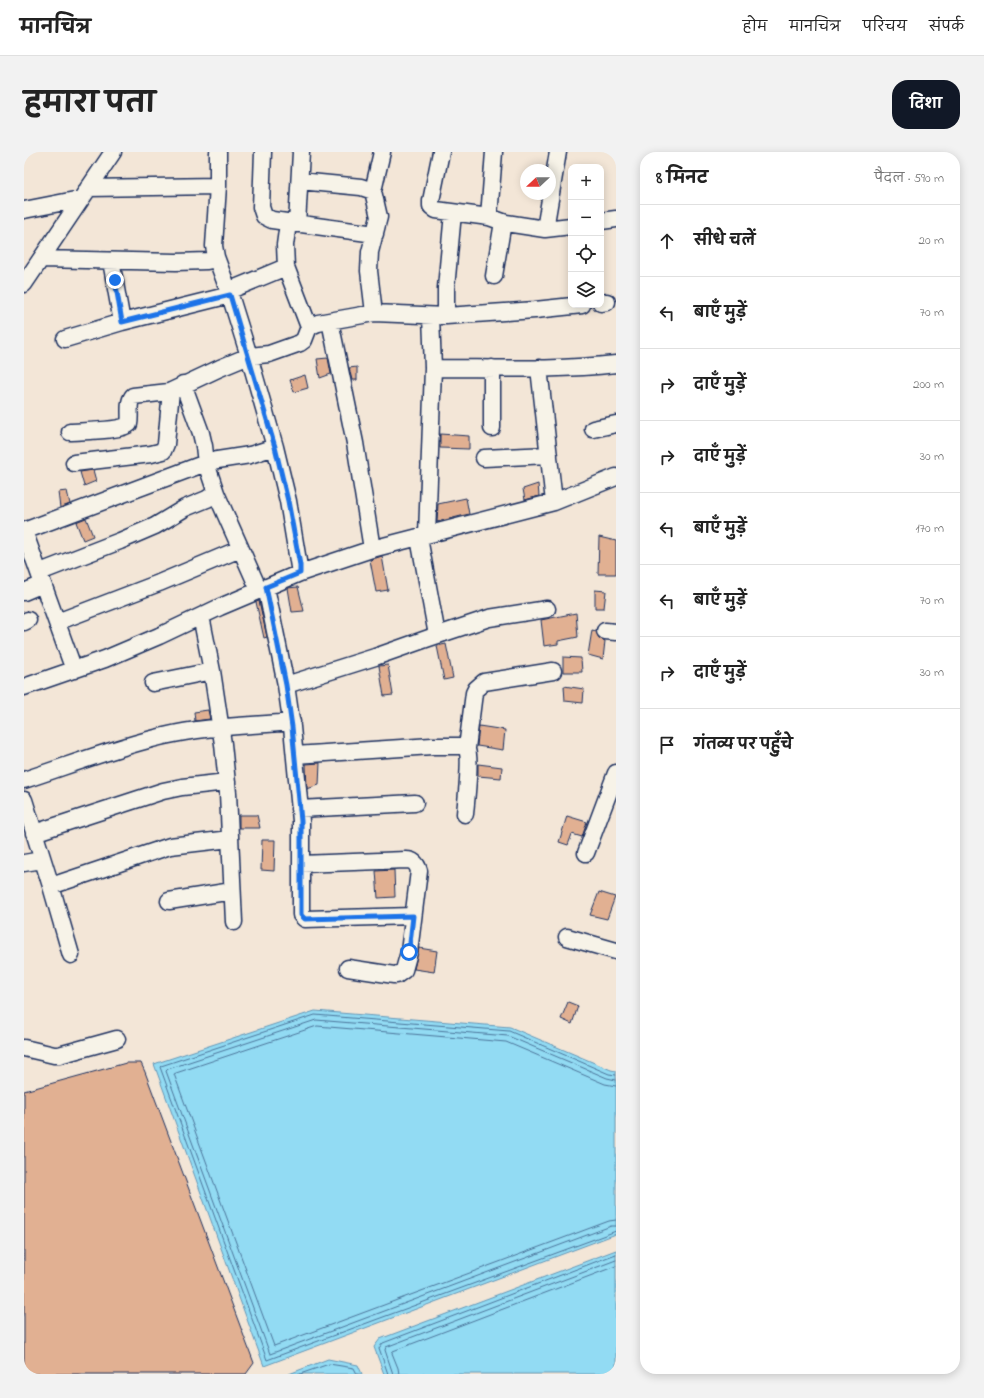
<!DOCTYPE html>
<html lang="hi">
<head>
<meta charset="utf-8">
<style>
  :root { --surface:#fff; --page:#f2f2f2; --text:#222; --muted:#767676; --line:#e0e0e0; --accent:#111827 }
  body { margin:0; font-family:"Indie Flower","Playpen Sans Deva",sans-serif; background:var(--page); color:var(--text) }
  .controls { position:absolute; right:12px; top:12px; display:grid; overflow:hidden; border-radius:8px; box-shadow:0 2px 10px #0003 }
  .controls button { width:36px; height:36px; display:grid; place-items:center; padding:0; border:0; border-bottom:1px solid var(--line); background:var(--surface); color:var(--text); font:20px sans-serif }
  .compass { position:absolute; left:496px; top:12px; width:36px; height:36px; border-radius:50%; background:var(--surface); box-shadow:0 2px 10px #0003; rotate:248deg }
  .stop { position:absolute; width:12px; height:12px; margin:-9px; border:3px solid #1a73e8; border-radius:50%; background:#fff }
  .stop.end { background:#1a73e8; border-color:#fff; box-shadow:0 1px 4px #0008 }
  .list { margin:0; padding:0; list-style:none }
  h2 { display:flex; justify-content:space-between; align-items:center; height:52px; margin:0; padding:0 16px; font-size:17px }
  h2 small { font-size:13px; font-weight:400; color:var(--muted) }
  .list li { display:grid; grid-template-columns:26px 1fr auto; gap:12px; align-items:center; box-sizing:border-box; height:72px; padding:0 16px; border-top:1px solid var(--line) }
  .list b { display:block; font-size:15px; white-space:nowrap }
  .list em { font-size:13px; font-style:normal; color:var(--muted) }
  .icon { flex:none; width:22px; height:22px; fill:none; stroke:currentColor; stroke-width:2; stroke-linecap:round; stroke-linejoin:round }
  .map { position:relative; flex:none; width:592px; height:1222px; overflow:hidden; border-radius:16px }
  header { display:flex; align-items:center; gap:24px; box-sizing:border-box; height:56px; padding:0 20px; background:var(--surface); border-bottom:1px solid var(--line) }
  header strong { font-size:19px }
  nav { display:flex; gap:22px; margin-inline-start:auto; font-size:14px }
  .intro { display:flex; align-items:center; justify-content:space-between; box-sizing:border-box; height:96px; padding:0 24px }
  h1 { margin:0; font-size:28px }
  .button { padding:10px 18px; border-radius:16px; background:var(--accent); color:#fff; font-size:14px; font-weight:700 }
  main { display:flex; gap:24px; padding:0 24px }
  aside { flex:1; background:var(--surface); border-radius:16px; box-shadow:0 2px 10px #0003 }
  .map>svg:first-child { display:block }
  .water { fill:#92dbf3; stroke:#6296b7 }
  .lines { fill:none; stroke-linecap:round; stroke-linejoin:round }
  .shore { stroke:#4b749a; stroke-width:1 }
  .building { fill:#e1b092; stroke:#1b2f5e }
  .minor-casing { stroke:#1b2f5e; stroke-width:19 }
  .minor { stroke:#f7f3e8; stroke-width:16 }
  .route { stroke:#1a73e8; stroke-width:5 }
</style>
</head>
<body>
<header>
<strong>मानचित्र</strong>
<nav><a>होम</a><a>मानचित्र</a><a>परिचय</a><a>संपर्क</a></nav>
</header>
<div class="intro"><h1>हमारा पता</h1><a class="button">दिशा</a></div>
<main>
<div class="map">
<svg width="592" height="1222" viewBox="0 0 592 1222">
  <rect width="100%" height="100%" fill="#f3e6d7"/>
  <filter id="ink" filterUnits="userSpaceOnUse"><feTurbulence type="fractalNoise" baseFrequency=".025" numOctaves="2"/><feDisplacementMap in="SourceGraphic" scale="8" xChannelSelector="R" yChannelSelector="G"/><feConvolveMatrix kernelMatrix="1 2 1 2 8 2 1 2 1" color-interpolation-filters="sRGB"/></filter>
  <g filter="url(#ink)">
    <path class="water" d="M291 859 486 875 587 918 592 919V1082L240 1214 130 912Z
      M592 1098V1222H360L350 1195 356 1187Z
      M304 1207 334 1213 338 1222H265Z"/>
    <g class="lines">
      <path class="shore" d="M592 923 585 922 485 879 291 863 137 914 136 915 243 1208 592 1079
        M592 928 583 926 484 884 292 868 144 917 142 919 246 1202 587 1074H592
        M592 934 581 932 482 890 293 874 152 921 150 922 250 1194 585 1069 592 1068
        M276 1222 305 1212 330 1216 333 1222
        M364 1222 355 1196 359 1191 592 1102
        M369 1222 361 1198 362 1195 592 1108
        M375 1222 374 1216 368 1201 369 1199 592 1114"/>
    </g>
    <path class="building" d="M304 206 307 222 296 226 293 207Z
      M333 215V228H328L325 216Z
      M281 223 284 236 270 240 266 228Z
      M416 282 445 284V297L416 296Z
      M69 318 72 329 60 334 56 320Z
      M514 332 515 344 501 348 499 337Z
      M43 339 46 352 36 356 34 340Z
      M442 346 445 362 413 370 414 352Z
      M62 366 69 384 59 388 52 370Z
      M575 385 592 389V422H574Z
      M358 404 364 438 352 440 346 408Z
      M274 435 280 459 268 460 264 436Z
      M571 438 582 439 580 456H571Z
      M235 449 243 485 240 486 232 450Z
      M552 461 554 485 534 489V492L520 494 517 468Z
      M568 478 572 479 575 486 581 489 579 507 564 503Z
      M422 492 429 526 420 528 413 494Z
      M539 505 557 506 558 520H539Z
      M364 513 369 543 360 544 355 514Z
      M540 534 560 537 559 551 541 549Z
      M184 558 186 567 171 569 170 560Z
      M455 574 481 578 479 598 453 594Z
      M296 611 295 633 283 637 282 612Z
      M454 612 478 615 477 626 454 624Z
      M215 663H233L236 676H215Z
      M543 664 563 670 558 685 548 682 544 693 535 690Z
      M238 688H251L250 719 237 718Z
      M370 718 371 745 354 746 352 719Z
      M575 740 591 745 583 767 566 763Z
      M395 796 413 799 410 820 390 817Z
      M544 850 554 854 548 872 537 867Z
      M102 911H117L121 920 230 1211 222 1222H0V939Z"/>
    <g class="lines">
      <g class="minor-casing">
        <path id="minor" d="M194 0V34L190 94 192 105 206 143 225 204 251 295 264 349 276 421
          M239 0 237 55 240 64 248 68 351 82
          M417 0 407 49V54L412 58 465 65 482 71 521 77 547 74
          M276 29 337 35 349 39
          M64 36 194 34
          M0 58 56 47
          M465 65 470 0
          M577 69 592 67
          M264 71 261 93 262 115 285 175
          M273 72 277 0
          M521 77 534 0
          M17 107 152 110 183 109 188 108 192 105
          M87 109 98 170
          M470 124 479 70
          M0 132 89 0
          M204 139 262 115
          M577 151 583 150
          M350 161 345 119 346 100 355 65 349 39 358 0
          M422 164V136L429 61
          M306 169 331 291 348 397
          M41 187 98 170 206 143
          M409 216C470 216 531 219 592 212
          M468 216V276
          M515 216 530 350
          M159 232 177 281 180 294 182 311 192 341 235 438
          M569 277 592 272
          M46 280C57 279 98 279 105 272 107 264 103 251 109 244L145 240 196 216 225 204 245 202 276 191 280 188 285 175 294 171 350 161 422 164 511 158 558 153
          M460 306 525 303
          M50 311 127 302 139 299 142 292 147 239
          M0 379 187 309 226 303 251 295
          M403 383 409 216 407 164
          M395 386 413 483
          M16 420 96 389 131 374 161 356 183 347 192 341
          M19 432 50 518
          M242 435 262 533 268 575 277 669V763L281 767 389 764
          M0 440 19 432 0 379
          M177 464 188 519 199 592 204 641 210 770
          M0 470 4 468
          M33 470 135 431 216 397
          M581 479 592 480
          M129 531 188 519
          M262 533 351 505 405 486 465 466 523 457
          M0 535 81 507 135 484 196 455 276 421 348 397 530 350 592 325
          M443 596 450 541 452 537 460 530 529 519
          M271 603 408 594H439C441 595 442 596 443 598 447 606 442 650 441 662
          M0 628C46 613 92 595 140 584 182 574 225 574 268 570
          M0 648 27 734 47 803
          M275 657 391 651
          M10 681 139 639 158 635 203 630
          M562 701 592 621
          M0 711 18 708
          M277 712 382 708C390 708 393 712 395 719L385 800 380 818 373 823H370L324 816
          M27 734 146 694 206 687
          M145 749 208 739
          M543 785 592 799
          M0 896 30 903H35L93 887"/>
      </g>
      <use href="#minor" class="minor"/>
    </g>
  </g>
  <g class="lines" filter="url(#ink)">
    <path class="route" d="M91 128 98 170 206 143 251 295 264 349 276 413V421L242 435 262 533 268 575 277 669V763L281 767 389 764 385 800"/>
  </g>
</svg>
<div class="controls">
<button>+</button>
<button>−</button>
<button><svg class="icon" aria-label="locate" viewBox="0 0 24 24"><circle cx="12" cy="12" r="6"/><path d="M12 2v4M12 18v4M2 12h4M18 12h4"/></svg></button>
<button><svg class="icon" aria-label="layers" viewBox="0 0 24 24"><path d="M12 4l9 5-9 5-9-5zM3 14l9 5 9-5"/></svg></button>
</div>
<svg class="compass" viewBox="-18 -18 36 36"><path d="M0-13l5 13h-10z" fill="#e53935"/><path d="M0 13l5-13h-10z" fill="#767676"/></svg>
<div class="stop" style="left:385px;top:800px"></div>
<div class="stop end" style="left:91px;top:128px"></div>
</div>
<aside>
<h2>8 मिनट<small>पैदल · 590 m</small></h2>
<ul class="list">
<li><svg class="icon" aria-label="ahead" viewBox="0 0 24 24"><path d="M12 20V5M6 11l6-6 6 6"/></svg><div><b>सीधे चलें</b></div><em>20 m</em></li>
<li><svg class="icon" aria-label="left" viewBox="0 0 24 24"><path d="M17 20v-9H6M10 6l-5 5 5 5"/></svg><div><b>बाएँ मुड़ें</b></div><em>70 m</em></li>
<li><svg class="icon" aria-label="right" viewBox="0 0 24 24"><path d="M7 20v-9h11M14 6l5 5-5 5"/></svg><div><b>दाएँ मुड़ें</b></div><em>200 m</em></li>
<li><svg class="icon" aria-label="right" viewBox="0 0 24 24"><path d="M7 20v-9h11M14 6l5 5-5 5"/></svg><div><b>दाएँ मुड़ें</b></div><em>30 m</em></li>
<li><svg class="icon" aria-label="left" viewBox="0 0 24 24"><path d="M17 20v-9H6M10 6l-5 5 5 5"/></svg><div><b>बाएँ मुड़ें</b></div><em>170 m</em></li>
<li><svg class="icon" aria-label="left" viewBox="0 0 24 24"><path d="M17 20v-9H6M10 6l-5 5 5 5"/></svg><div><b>बाएँ मुड़ें</b></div><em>70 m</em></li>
<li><svg class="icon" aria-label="right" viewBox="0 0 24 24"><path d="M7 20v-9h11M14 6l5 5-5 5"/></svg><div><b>दाएँ मुड़ें</b></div><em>30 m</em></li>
<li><svg class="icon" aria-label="arrive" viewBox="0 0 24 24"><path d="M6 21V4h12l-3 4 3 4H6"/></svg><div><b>गंतव्य पर पहुँचे</b></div></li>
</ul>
</aside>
</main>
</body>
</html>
